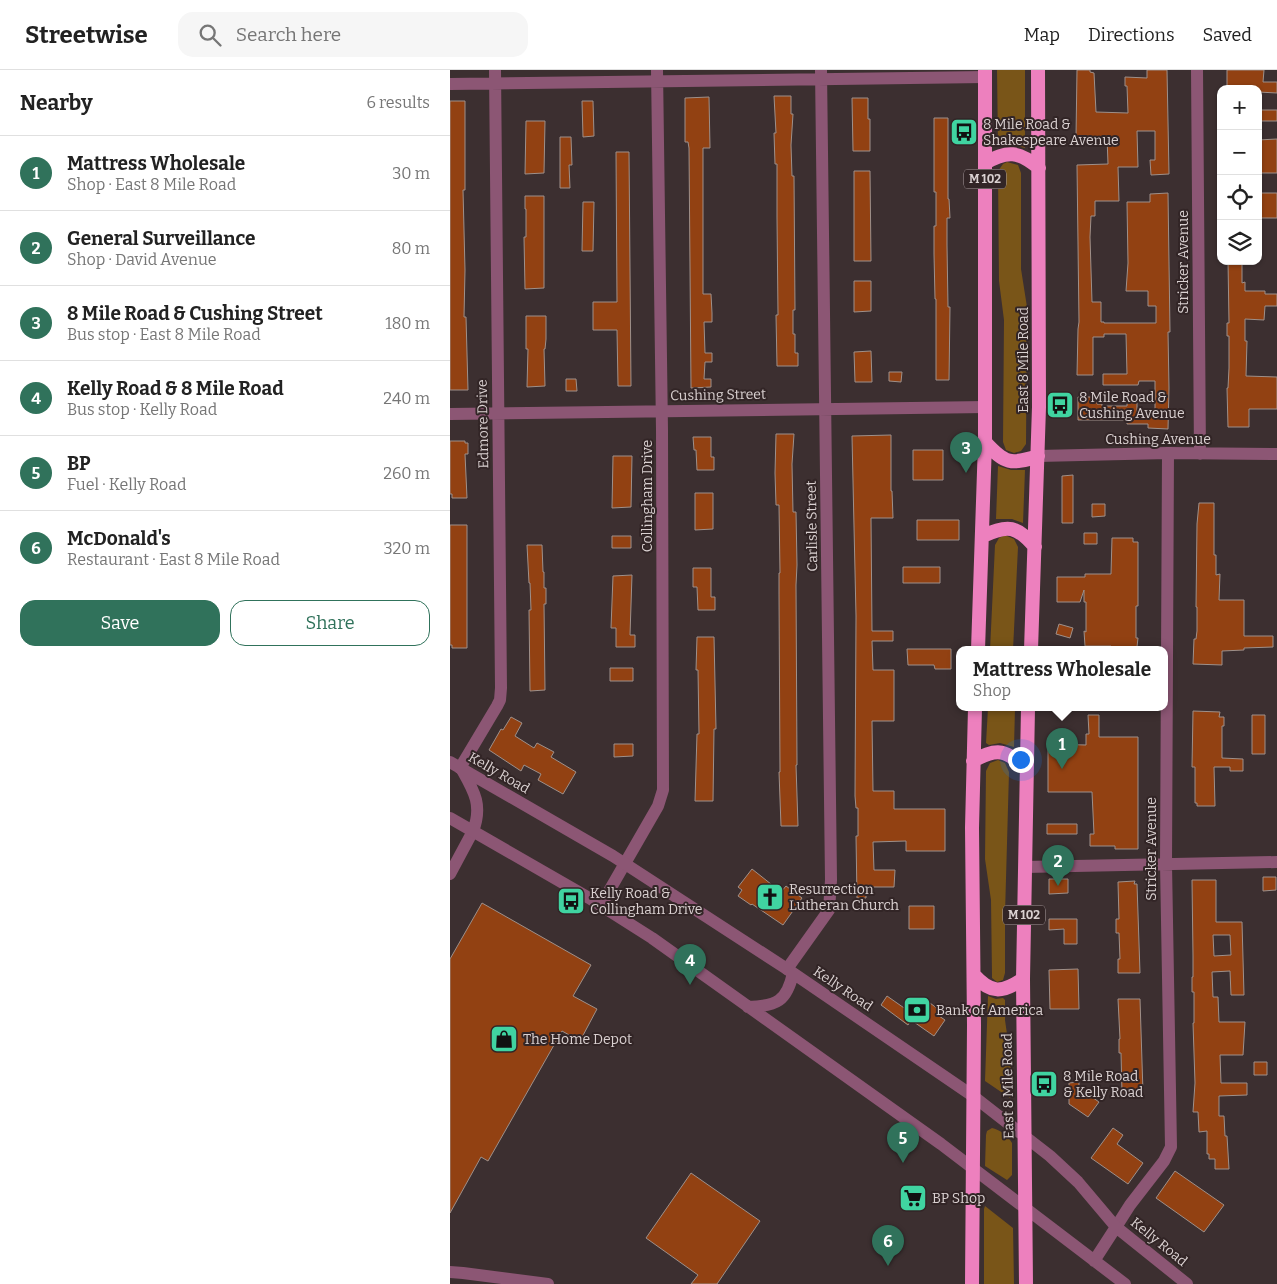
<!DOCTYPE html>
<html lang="en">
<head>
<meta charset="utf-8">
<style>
  :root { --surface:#fff; --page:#f6f6f6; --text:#222; --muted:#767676; --line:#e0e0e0; --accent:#30725b }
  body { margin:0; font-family:Bitter,serif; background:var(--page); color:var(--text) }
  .controls { position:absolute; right:15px; top:15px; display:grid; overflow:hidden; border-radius:10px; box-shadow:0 1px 4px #0004 }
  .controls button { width:45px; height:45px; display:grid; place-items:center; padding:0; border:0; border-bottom:1px solid var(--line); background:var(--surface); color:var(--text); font:25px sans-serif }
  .you { position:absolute; left:570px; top:689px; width:18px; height:18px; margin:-12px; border:4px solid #fff; border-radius:50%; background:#1a73e8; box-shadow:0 0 0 8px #1a73e833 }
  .badge { display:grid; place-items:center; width:32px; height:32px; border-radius:50%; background:var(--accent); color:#fff; font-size:16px; font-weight:700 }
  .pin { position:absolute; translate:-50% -41px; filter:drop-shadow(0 1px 2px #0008) }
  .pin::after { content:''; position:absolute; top:26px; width:18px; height:15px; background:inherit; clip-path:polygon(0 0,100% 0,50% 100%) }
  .popup { position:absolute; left:506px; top:576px; width:212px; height:65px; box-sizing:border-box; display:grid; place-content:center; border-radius:10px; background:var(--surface); filter:drop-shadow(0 1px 4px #0005); font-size:16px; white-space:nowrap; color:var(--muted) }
  .popup b { font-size:19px; color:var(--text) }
  .popup::after { content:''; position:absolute; left:50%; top:100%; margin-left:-10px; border:10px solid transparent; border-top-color:var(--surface) }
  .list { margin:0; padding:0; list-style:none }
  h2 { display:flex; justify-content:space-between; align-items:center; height:65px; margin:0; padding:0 20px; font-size:21px }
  h2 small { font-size:16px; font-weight:400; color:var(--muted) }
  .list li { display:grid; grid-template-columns:32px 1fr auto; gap:15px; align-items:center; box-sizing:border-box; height:75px; padding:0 20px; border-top:1px solid var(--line) }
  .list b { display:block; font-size:19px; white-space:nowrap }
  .list p { margin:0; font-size:16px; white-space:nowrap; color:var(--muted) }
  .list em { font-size:16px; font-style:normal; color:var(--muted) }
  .actions { display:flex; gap:10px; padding:15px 20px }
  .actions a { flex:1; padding:11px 0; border:1px solid var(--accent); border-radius:15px; text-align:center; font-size:18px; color:var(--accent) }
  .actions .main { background:var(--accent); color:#fff }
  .icon { flex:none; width:28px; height:28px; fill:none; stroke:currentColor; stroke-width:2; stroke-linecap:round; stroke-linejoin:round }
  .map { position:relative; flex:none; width:827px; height:1214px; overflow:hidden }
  header { display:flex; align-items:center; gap:30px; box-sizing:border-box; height:70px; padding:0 25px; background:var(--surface); border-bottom:1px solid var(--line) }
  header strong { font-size:24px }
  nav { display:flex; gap:28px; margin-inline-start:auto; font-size:18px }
  .search { width:350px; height:45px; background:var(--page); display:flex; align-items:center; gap:12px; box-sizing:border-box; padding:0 18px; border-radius:15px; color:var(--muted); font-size:19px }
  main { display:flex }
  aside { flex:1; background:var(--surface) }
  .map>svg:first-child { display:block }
  .green { fill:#795518 }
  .building { fill:#924112; stroke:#9e908a; fill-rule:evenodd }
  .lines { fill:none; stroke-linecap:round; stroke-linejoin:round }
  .minor { stroke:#8c5674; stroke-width:12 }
  .tertiary { stroke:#8c5674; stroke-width:12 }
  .trunk { stroke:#ed80be; stroke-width:14 }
  .labels { text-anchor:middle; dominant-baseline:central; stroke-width:4; stroke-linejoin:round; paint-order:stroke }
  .shield { fill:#322526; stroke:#a89d9e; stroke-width:1 }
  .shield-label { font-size:12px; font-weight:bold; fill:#dad1d1 }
  .poi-label { font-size:14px; fill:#dad1d1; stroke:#322526; text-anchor:start }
  .street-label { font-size:14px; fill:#dad1d1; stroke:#322526 }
</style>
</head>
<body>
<header>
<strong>Streetwise</strong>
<div class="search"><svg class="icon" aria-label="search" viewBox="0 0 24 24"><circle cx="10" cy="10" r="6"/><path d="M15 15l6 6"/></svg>Search here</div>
<nav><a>Map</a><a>Directions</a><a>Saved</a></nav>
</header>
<main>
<aside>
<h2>Nearby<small>6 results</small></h2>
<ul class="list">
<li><span class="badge">1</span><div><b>Mattress Wholesale</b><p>Shop · East 8 Mile Road</p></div><em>30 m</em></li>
<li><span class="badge">2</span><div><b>General Surveillance</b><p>Shop · David Avenue</p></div><em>80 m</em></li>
<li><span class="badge">3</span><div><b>8 Mile Road &amp; Cushing Street</b><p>Bus stop · East 8 Mile Road</p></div><em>180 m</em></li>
<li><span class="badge">4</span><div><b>Kelly Road &amp; 8 Mile Road</b><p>Bus stop · Kelly Road</p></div><em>240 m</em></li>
<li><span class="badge">5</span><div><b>BP</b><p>Fuel · Kelly Road</p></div><em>260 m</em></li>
<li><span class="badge">6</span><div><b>McDonald's</b><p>Restaurant · East 8 Mile Road</p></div><em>320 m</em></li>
</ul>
<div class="actions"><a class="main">Save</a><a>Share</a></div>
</aside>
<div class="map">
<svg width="827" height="1214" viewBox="0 0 827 1214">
  <rect width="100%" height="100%" fill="#3c2f30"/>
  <path class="green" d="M547 0H575V78L563 75 550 76 548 75Z
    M557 92 568 95 571 103V199L577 237 576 374 571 381 564 383 556 380 553 372 554 250 549 211 548 101 553 94Z
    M548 396 561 400H575L573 453 562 449H546Z
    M553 466H557L564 469 568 477 563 580H540L545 475 549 468Z
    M538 638H565L564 677 550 673 539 675 536 673Z
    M548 690 555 693 559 702 555 844V903L553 910 547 912 542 908V905L541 830 535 789 536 701 540 693Z
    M538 926 546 929 553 928 555 930V950L561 992V1026L560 1028 535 1011Z
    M542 1058C549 1059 559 1067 562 1073V1105L557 1110 535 1096 536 1065 537 1061Z
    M535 1136 563 1158 564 1214H534V1139Z"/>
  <path class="building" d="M627 0H640V2L644 3 646 42 678 43 677 16H675V7L697 8V0H717L719 104 701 105 700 90H705V61H687L688 97H668L669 131H645V146H641L640 167 642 232H651V252H654V253H706V236H698V221H676L678 193 677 132H700V124L718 123 720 262H718L719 318 718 359 698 358V354H677V350H628V327H647V334H652V336H677V333L687 332V346H705V311H689L688 315H653V304H677L676 264H654V267H643V305H627L628 259 629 252 627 95 658 94 657 67H626Z
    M777 0H814L813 12H827V23L808 22V19H777Z
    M324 26H341V44H343L341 75 342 106H344L345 240H343V264H345V283H348V296H327L326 245H328L327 147V94H325L324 63H326Z
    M259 27 260 78H253V224H261L262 243V252H254L255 283H262V292H255L254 309H261V317L241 318 239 78 238 72H235V28Z
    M402 28H418V49H420V81H403Z
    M0 31H15V120H13L15 200 14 247H16L18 320H0Z
    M132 31H143L144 66 133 67Z
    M808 40H827V51H808Z
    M484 48H498V129H499L500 148H497V175L498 237H500L499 310H486V229H485L484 184V156H486V122H484Z
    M76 51H95L94 103 75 104Z
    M110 67H121L122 95H119L120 118H110Z
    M827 69V103H808V70Z
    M166 82H179L181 316H168L167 260H143V232H167Z
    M404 101H420L421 191H404Z
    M808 123H827V148H808Z
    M75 126H94V218L75 219 74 167H76V139H75Z
    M133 132H144L143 181H132Z
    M778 191H792V213L795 212V221H815V224H827V236H815L814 250 795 249V271H797L796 306 827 307V339H799V357H778L777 318H778L779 298V266H777V253H779Z
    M404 211H421V241L404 242Z
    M76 246H96V269L95 279H94L95 316 77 317 78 279H76Z
    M421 281 422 312H405L404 282Z
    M439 302H452L451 312 439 311Z
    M116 309H126L127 321H116Z
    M326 364H344L342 394 343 442H346L347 495 346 515 347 695H346L348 756H331L329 702H330L329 523V503H330L329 435H326L325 403Z
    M441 365V421H442L443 448H421L422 561H443V571H422L423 600H444V651H422L423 721H444V739H495V781H456V771L423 772 424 800H445L444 817H416V828H407L406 766H408V738H406L405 726 406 546 402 366Z
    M243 367H261V387H264V400H247L246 380H244Z
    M0 371H15V373H18V384H15L17 428H2V424H0Z
    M463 380H493V410H463Z
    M163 386H182L181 437 162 438Z
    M623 405V453H612V406Z
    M245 423H263V459L245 460Z
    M749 433H764V485H766V505L770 504 769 530H794V566H823V577L794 578V580L772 581V595L743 594 744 569H746L747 561V537H746L747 454Z
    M642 434H655V446L642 447Z
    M467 450H509V470H467Z
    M0 455H17V578H2V575H0Z
    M634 463H647V474H634Z
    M162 466H181V478H162Z
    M662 468H683V472H688V536H686V568H688L687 577H685V580H661V576H635L634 561 636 562V532H634V520L630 532H607V507H635V504H661Z
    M77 475H92L93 502H94V518H96V534H94L95 620 80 621 79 540H81L80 513H79Z
    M453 497H490V513H453Z
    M243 498H261V527H265V540H248L247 517H243Z
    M182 505 180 565H185V577H166V558H161L163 506Z
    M609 554 623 558 620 568 606 564Z
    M247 567H264L266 659H264L263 731H245L247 664H249L248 600H246Z
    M457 579H501V599H485L484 595H458Z
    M160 598H183V611H160Z
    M743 641 770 642 769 647H774V656H772V688L793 689V701H780V697H764L765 736H747V733H745V697H742Z
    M638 645H649V667H688V779H665V776H640V764H644L642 722H598V674L636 675V664H639Z
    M802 645H815V684H802Z
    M61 647 72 653 65 666 84 678 87 673 104 682 101 687 126 702 113 724 88 710 91 704 74 695 71 701 39 680 51 659 53 660Z
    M164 674H183V686L164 687Z
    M597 754H627V764H597Z
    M302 799 331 822 336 816 352 828 333 855 302 834 301 835 288 826 292 820 288 817Z
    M813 807H826V820L813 821Z
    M599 809H618V823L599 824Z
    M742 810H766V852H792L794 925H781L780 901 762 902 763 927H768L769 952H795L793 985H770L771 1013H797V1025L769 1026V1046H774L775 1066H777L779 1099H765V1089H759V1084H757V1061L749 1062 748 1042H743L745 1013 743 953H744V922H742V907H743V886ZM763 865H780L781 885 764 886Z
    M685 811 684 814H687L690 903H668V889H670L669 863H666V849H669L668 812Z
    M32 833 141 895 123 926 147 939 130 971 112 961 38 1091 31 1087 0 1143V889Z
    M459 836H484V859H459Z
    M599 849H627V874H614V859L599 860Z
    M628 899 629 939H600L599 900Z
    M437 926 457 940 465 928 473 935 476 930 492 942 489 946 495 950 484 966 461 950 458 955 431 935Z
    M668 929H690L693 1023H672L671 983H669V969H670Z
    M804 992H817V1005H804Z
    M629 1012V1018L649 1032 638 1047 619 1034V1013Z
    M663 1058 673 1065 667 1074 693 1093 678 1114 641 1088Z
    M725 1101 774 1135 754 1162 706 1128Z
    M241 1103 310 1151 267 1214H241L248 1205 196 1168Z"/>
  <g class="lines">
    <path class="minor" d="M747 0 750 384
      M0 14 535 7
      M0 344 536 337
      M588 386 718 383 827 384
      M10 698 47 636 50 630 51 618 45 0
      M575 797 827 792
      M0 804 23 761
      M151 835 208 736 213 720 212 360 207 0
      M337 899 379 840 381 810 371 0
      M666 1157 680 1135 714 1091 721 1077 716 794 718 383
      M0 1202 13 1203 98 1214"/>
    <path class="tertiary" d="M0 692 163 786 337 899 523 1026 600 1086 628 1112 666 1157 737 1214
      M11 698C24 721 33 735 23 761
      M0 748 139 828 202 868 491 1074 675 1214
      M298 937C327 936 337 931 343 903
      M644 1191 666 1157"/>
    <path class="trunk" d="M535 93C557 80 569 81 589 98
      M535 372C555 394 561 395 588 386
      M533 466C558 454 567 456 585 477
      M528 580 535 372V0
      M581 580 589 337 588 0
      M523 691C547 677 557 680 576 699
      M524 905C541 924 552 923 573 909
      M522 1214 524 955 522 758 525 638
      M576 1214 573 909 578 638"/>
  </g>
  <defs>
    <g id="bus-square" transform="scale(1.4375)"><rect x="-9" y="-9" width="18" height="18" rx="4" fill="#40d4a1" stroke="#322526"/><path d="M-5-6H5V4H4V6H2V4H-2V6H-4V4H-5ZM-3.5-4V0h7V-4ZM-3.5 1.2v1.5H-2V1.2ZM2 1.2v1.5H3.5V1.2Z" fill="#111"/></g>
    <g id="church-square" transform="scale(1.4375)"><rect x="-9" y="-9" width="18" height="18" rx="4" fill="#40d4a1" stroke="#322526"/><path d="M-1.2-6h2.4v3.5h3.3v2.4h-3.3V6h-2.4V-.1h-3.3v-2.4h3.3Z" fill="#111"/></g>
    <g id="bank-square" transform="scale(1.4375)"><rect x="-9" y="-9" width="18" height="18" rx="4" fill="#40d4a1" stroke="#322526"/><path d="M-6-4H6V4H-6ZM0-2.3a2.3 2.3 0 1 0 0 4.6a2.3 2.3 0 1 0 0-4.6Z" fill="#111"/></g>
    <g id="shop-square" transform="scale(1.4375)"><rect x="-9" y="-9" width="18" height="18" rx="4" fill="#40d4a1" stroke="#322526"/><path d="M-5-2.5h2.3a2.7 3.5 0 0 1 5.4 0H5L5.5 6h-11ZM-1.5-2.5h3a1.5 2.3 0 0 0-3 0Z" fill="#111"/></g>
    <g id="supermarket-square" transform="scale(1.4375)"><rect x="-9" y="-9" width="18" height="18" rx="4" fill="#40d4a1" stroke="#322526"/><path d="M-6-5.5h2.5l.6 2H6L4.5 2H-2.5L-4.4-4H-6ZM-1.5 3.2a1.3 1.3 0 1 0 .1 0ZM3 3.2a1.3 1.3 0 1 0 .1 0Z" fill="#111"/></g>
  </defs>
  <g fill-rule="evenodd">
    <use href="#bus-square" x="514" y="62"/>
    <use href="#bus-square" x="610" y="335"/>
    <use href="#church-square" x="320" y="827"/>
    <use href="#bus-square" x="121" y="831"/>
    <use href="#bank-square" x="467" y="940"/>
    <use href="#shop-square" x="54" y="969"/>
    <use href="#bus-square" x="594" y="1014"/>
    <use href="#supermarket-square" x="463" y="1128"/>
  </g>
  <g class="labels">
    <g class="shield">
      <rect x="514" y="99.5" width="42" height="19" rx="4"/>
      <rect x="553" y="835.5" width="42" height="19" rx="4"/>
    </g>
    <g class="shield-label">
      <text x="535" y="109">M 102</text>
      <text x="574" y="845">M 102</text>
    </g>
    <g class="poi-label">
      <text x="533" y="54">8 Mile Road &amp;<tspan x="533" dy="16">Shakespeare Avenue</tspan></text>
      <text x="629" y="327">8 Mile Road &amp;<tspan x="629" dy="16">Cushing Avenue</tspan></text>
      <text x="339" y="819">Resurrection<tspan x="339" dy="16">Lutheran Church</tspan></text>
      <text x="140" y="823">Kelly Road &amp;<tspan x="140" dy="16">Collingham Drive</tspan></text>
      <text x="486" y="940">Bank of America</text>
      <text x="73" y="969">The Home Depot</text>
      <text x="613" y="1006">8 Mile Road<tspan x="613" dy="16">&amp; Kelly Road</tspan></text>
      <text x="482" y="1128">BP Shop</text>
    </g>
    <g class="street-label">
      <text transform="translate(733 192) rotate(-90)">Stricker Avenue</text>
      <text transform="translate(573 290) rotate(-90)">East 8 Mile Road</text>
      <text transform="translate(268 325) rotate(-1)">Cushing Street</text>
      <text transform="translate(33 354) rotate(-91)">Edmore Drive</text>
      <text x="708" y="369">Cushing Avenue</text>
      <text transform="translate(197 426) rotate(-90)">Collingham Drive</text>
      <text transform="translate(362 456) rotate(-91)">Carlisle Street</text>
      <text transform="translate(49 703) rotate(30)">Kelly Road</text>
      <text transform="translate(701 779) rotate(-90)">Stricker Avenue</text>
      <text transform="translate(393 919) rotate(34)">Kelly Road</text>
      <text transform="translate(558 1016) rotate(-91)">East 8 Mile Road</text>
      <text transform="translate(709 1172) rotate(39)">Kelly Road</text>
    </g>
  </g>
</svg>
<div class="controls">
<button>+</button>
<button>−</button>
<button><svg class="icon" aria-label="locate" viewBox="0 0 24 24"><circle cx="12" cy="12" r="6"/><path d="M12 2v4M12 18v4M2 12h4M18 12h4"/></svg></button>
<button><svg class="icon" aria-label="layers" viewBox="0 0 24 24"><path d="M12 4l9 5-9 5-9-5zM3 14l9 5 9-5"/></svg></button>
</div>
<div class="you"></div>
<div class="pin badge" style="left:612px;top:699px">1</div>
<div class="popup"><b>Mattress Wholesale</b>Shop</div>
<div class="pin badge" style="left:608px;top:816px">2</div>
<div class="pin badge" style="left:516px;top:403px">3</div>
<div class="pin badge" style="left:240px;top:915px">4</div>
<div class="pin badge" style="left:453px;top:1093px">5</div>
<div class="pin badge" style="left:438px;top:1196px">6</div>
</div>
</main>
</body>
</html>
